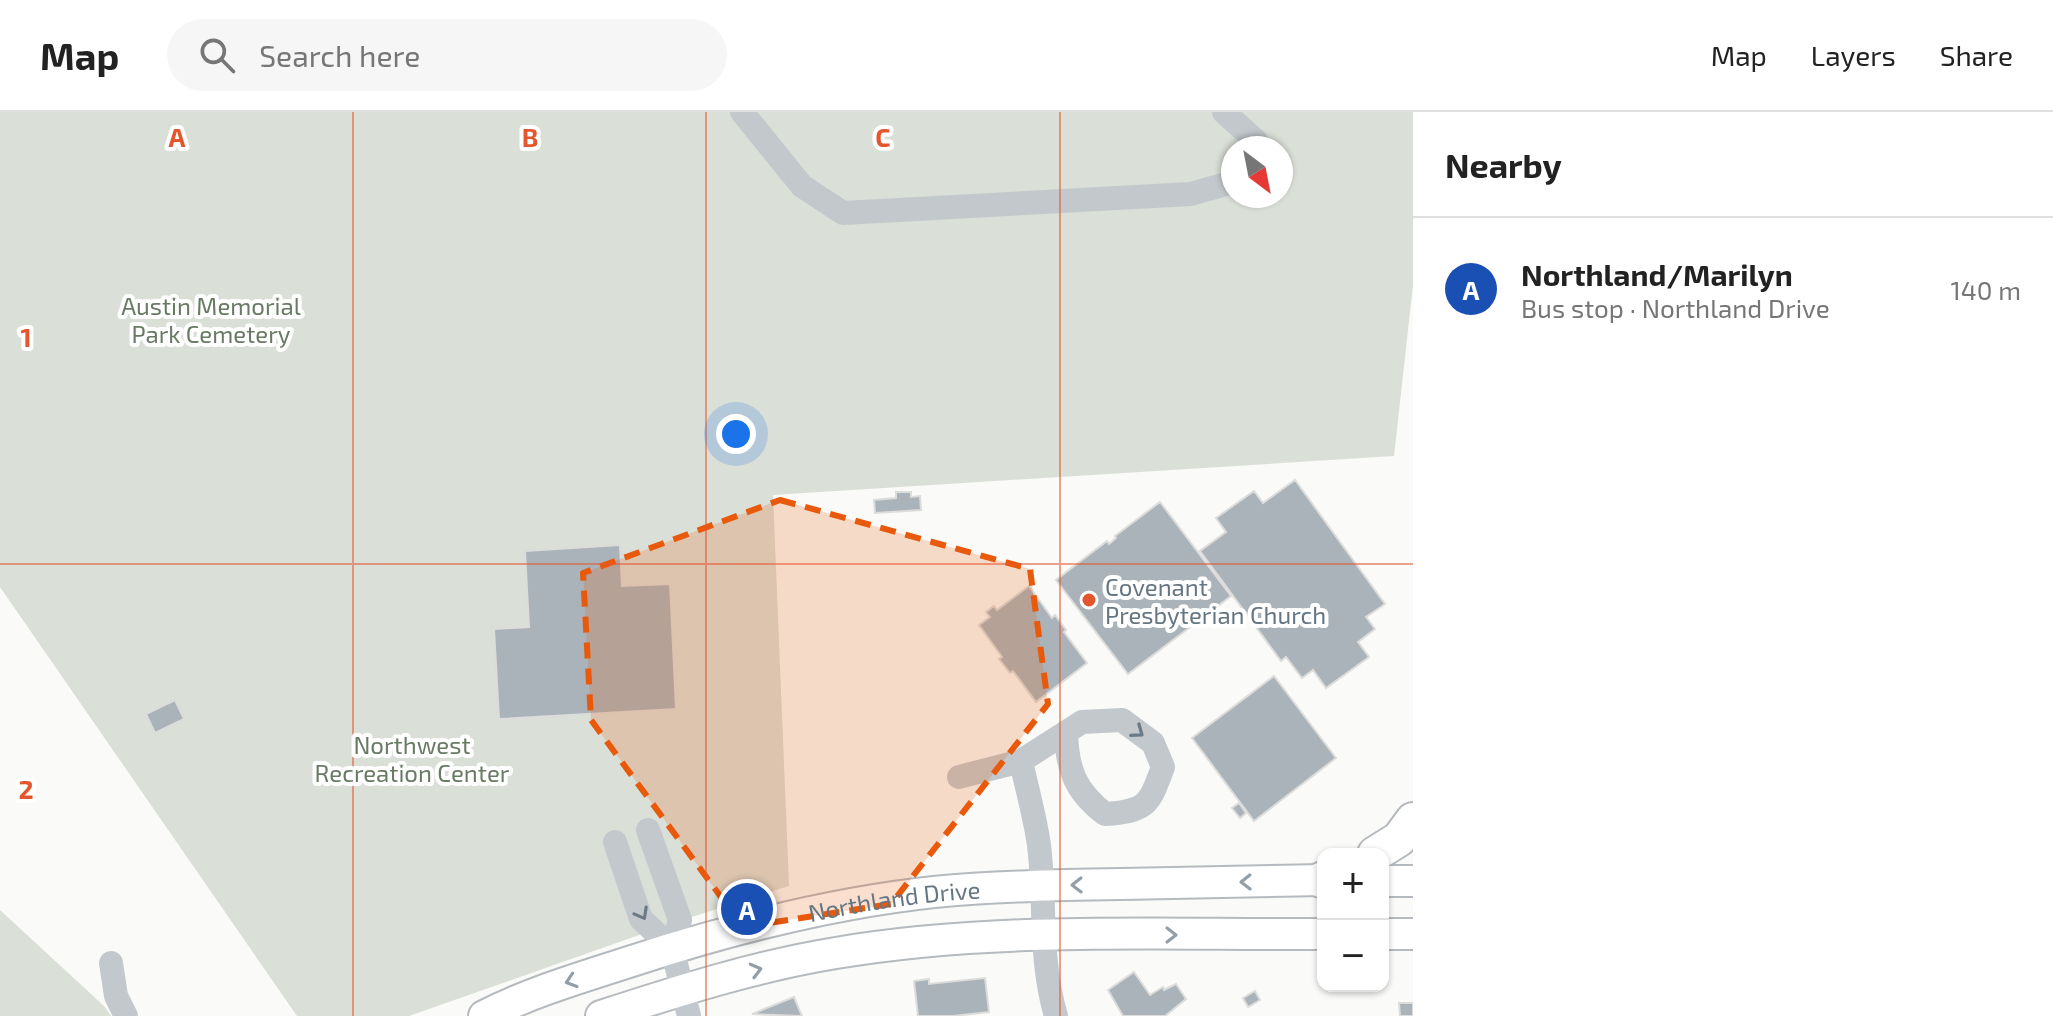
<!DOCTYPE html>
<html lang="en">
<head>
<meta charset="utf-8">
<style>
  :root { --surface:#fff; --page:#f6f6f6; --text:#222; --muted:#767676; --line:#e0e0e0; --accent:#e4572e }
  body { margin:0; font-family:"Exo 2",sans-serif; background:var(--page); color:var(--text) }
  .controls { position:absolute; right:24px; bottom:24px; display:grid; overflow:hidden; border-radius:16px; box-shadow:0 2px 6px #0004 }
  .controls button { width:72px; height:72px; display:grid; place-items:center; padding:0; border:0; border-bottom:2px solid var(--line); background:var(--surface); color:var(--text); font:40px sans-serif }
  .compass { position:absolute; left:1221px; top:24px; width:72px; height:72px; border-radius:50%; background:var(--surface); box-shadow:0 2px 6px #0004; rotate:148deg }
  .you { position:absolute; left:736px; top:322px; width:28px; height:28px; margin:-20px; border:6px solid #fff; border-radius:50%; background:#1a73e8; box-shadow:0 0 0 12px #1a73e833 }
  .badge { display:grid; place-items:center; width:52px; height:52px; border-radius:50%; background:var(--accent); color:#fff; font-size:26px; font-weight:700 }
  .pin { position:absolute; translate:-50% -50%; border:4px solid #fff; box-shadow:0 2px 8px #0006 }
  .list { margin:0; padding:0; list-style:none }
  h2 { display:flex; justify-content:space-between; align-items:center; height:104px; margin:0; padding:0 32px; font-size:34px }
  h2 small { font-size:26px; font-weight:400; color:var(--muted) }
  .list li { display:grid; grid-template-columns:52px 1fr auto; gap:24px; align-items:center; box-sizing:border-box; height:144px; padding:0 32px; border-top:2px solid var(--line) }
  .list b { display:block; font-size:30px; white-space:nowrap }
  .list p { margin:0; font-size:26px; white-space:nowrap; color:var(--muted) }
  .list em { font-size:26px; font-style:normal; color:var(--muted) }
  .icon { flex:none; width:44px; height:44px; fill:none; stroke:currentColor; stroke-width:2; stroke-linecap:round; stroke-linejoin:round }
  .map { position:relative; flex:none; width:1413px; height:904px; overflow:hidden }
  header { display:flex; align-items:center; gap:48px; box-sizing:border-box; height:112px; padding:0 40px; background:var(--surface); border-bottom:2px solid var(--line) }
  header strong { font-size:38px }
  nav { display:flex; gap:44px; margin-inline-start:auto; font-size:28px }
  .search { width:560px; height:72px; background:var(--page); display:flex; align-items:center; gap:20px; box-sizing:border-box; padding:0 28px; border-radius:44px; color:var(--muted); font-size:30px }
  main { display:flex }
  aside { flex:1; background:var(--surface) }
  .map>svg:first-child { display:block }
  .green { fill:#dadfd7; fill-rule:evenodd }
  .building { fill:#aab3b9; stroke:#dcdcda; stroke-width:2 }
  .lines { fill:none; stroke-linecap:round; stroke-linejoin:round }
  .major-casing { stroke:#b5babe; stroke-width:34 }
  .highway-casing { stroke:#b4b9bd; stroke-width:38 }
  .minor { stroke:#c3c8cc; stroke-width:24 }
  .major { stroke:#fff; stroke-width:30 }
  .highway { stroke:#fff; stroke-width:34 }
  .oneway { stroke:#6a7a87 }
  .oneway2 { stroke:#939fa8 }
  .marked { fill:#e8590c; fill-opacity:0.2; stroke:#e8590c; stroke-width:6; stroke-dasharray:16 10; stroke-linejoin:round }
  .grid { fill:none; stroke:#e4572e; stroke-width:2; stroke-opacity:0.55 }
  .poi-dot { fill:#e4572e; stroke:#fff; stroke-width:3 }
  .labels { text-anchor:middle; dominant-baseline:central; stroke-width:8; stroke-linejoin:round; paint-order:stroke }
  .park-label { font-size:24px; fill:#687a64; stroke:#fff }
  .poi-label { font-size:24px; fill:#657683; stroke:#fff; text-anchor:start }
  .street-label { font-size:24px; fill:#657683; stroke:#fff }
  .grid-label { font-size:26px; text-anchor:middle; font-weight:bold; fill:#e4572e; stroke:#fff; stroke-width:8; stroke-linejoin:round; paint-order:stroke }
</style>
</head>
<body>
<header>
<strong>Map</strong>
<div class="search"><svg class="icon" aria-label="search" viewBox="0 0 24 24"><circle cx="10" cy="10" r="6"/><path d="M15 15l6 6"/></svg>Search here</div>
<nav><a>Map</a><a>Layers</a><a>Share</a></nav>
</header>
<main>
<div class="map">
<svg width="1413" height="904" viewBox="0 0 1413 904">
  <rect width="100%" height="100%" fill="#fafaf8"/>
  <path class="green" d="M0 0H1413V173L1394 344 773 383 789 774 676 810 409 904H297L0 475ZM1233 36H1281V84H1233Z
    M0 798 104 894 111 904H0Z"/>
  <path class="building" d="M1295 368 1385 492 1366 505 1375 517 1358 530 1369 545 1326 576 1313 558 1302 566 1286 545 1281 549 1200 439 1226 420 1216 406 1254 379 1263 391Z
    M896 380H911V385L920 384 921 398 875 401 874 388 896 386Z
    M1160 390 1231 484 1128 562 1056 468 1107 429 1109 432 1116 426 1115 424Z
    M620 433 622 474 670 472 676 597 499 607 494 517 529 515 525 439Z
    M1029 474 1052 506 1055 503 1066 518 1064 520 1087 551 1036 590 1013 559 1010 561 999 547 1002 545 979 513 990 505 986 500 994 494 997 498Z
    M1274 564 1336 646 1254 709 1192 626Z
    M175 588 184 607 155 621 146 602Z
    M1239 691 1246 701 1240 706 1232 696Z
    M1134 860 1150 883 1163 875 1164 878 1176 872 1186 887 1165 904H1123L1108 878Z
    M985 866 989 900 953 904H918L914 869 929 867V872Z
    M1255 879 1260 888 1248 895 1243 886Z
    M794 885 802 904 752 902Z
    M1399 891H1413V904H1400Z"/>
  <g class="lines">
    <g class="major-casing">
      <g id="major">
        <path d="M1383 769H1413"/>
        <path d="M1383 822H1413"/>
        <path id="s1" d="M484 904C531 880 582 865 632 849 730 817 831 791 934 780 996 774 1060 773 1122 772 1189 771 1256 769 1323 768"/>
        <path d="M601 904C678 879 756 854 836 841 996 814 1162 823 1323 822"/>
      </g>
    </g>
    <g class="highway-casing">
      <path id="highway" d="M1375 742 1399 727 1413 708
        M1321 768 1323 767"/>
    </g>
    <path class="minor" d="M742 0 802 74 843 101 1191 82 1233 70
      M1224 0 1256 29 1255 36
      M1021 649C1027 677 1035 705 1039 733 1046 792 1039 846 1056 904
      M959 665 1021 649 1082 610 1122 608 1153 631 1163 655C1149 693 1147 699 1105 702 1075 679 1067 657 1066 620
      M615 730 641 807 672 836 680 808 648 718
      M672 836 689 904
      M111 851 116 884 126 904"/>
    <use href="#major" class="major"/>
    <use href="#highway" class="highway"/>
  </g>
  <defs><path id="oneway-chevron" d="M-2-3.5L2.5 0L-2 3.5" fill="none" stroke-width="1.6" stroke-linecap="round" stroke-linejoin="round" transform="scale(2)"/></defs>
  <g class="oneway">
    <use href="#oneway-chevron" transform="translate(1138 620) rotate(36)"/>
    <use href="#oneway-chevron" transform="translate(642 802) rotate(61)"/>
  </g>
  <g class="oneway2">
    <use href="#oneway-chevron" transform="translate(1246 770) rotate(179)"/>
    <use href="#oneway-chevron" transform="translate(1077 773) rotate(179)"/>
    <use href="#oneway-chevron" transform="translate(1171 823)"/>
    <use href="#oneway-chevron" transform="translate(756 858) rotate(-15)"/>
    <use href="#oneway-chevron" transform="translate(571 869) rotate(162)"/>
  </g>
  <path class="marked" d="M780 388 1030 457 1048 592 891 792 743 815 591 608 583 461Z"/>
  <path class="grid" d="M353 0V904M706 0V904M1060 0V904M0 452H1413"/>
  <circle class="poi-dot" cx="1089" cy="488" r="8"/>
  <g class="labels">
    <g class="park-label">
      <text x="211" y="193">Austin Memorial<tspan x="211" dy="28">Park Cemetery</tspan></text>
      <text x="412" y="632">Northwest<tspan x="412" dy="28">Recreation Center</tspan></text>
    </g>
    <g class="poi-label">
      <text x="1105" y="474">Covenant<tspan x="1105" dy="28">Presbyterian Church</tspan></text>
    </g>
    <g class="street-label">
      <text stroke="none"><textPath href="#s1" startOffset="428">Northland Drive</textPath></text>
    </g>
  </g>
  <g class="grid-label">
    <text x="177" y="35">A</text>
    <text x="530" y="35">B</text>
    <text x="883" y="35">C</text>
    <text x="26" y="235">1</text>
    <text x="26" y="687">2</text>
  </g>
</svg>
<div class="controls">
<button>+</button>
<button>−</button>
</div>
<svg class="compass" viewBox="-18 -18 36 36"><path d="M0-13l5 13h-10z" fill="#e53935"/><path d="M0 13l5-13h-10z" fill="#767676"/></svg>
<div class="you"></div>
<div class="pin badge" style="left:747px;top:797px;background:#1a4fb4">A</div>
</div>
<aside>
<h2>Nearby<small></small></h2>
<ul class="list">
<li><span class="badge" style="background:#1a4fb4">A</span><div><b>Northland/Marilyn</b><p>Bus stop · Northland Drive</p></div><em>140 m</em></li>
</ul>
</aside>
</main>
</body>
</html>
